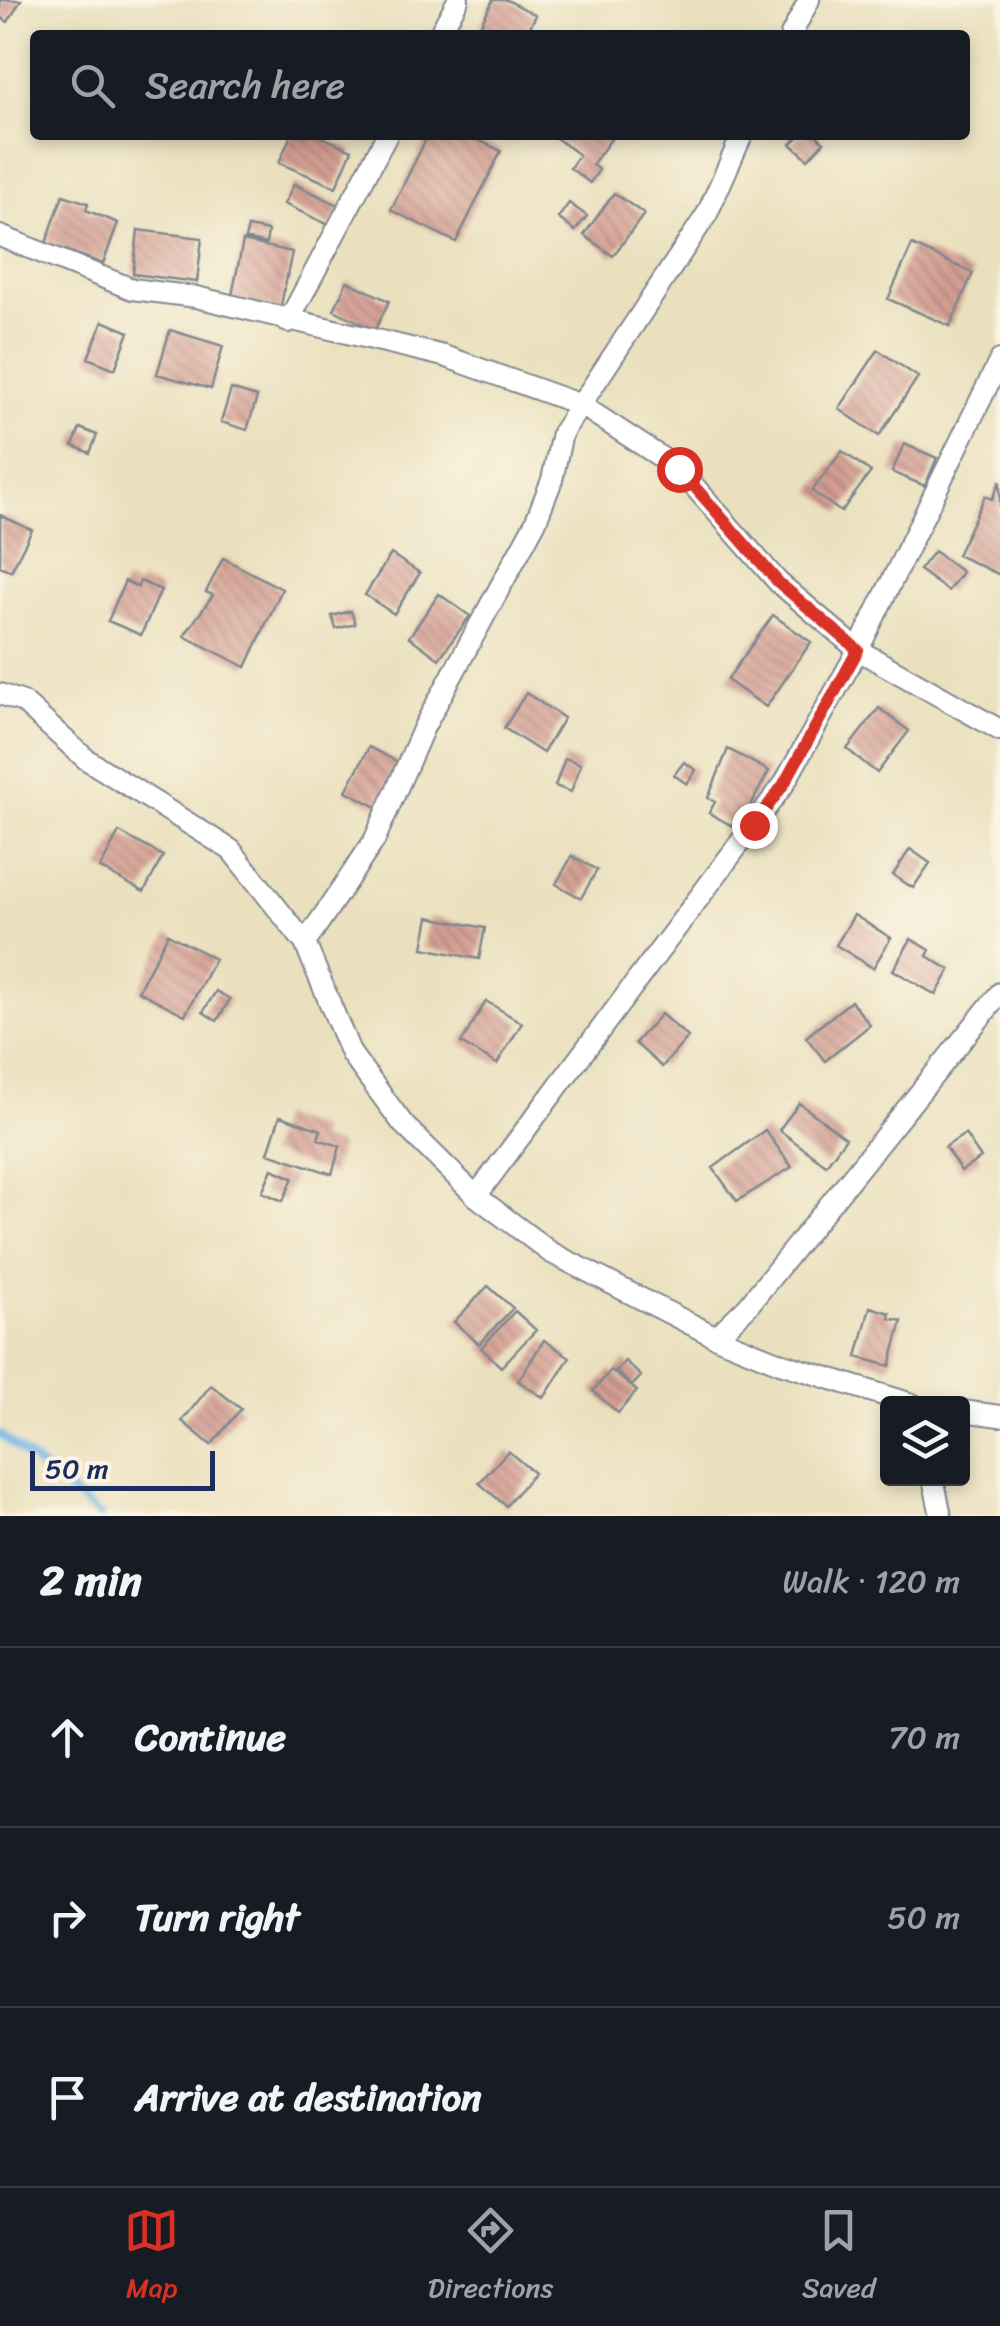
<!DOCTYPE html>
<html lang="en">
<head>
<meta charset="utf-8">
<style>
  :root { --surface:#171b24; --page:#20242c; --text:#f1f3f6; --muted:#9ea1a6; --line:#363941; --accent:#d93025 }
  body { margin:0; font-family:Sriracha,sans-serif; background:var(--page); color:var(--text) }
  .controls { position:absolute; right:30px; bottom:30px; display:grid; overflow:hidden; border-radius:10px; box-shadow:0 5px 15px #0003 }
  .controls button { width:90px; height:90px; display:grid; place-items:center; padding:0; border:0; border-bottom:2px solid var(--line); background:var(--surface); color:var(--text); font:50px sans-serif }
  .scale { position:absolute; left:30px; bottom:25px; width:185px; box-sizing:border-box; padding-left:10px; border:5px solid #1b2f5e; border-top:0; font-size:28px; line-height:35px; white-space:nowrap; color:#1b2f5e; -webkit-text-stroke:8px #fcf5e5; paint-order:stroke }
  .stop { position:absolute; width:30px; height:30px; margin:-22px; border:8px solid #d93025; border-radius:50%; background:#fff }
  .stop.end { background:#d93025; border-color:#fff; box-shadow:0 2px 10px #0008 }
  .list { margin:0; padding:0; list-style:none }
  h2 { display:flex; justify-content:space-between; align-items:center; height:130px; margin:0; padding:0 40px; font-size:42px }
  h2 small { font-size:32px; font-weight:400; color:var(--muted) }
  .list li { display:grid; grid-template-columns:65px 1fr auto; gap:30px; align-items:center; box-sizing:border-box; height:180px; padding:0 40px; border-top:2px solid var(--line) }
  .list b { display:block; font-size:38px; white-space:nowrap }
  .list em { font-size:32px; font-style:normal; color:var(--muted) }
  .icon { flex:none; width:55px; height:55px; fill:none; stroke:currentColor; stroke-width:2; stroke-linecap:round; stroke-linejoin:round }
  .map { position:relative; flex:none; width:1000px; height:1516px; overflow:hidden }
  .search { position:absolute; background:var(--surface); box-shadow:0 5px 15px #0003; left:30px; right:30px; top:30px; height:110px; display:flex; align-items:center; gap:25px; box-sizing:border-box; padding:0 35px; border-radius:10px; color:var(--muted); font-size:38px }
  .sheet { height:670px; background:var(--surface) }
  nav { display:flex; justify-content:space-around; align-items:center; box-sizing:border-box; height:140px; border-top:2px solid var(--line); background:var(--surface); font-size:28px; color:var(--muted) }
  nav a { display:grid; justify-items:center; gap:5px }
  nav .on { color:var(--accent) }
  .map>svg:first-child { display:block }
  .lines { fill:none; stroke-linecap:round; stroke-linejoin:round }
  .stream { stroke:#6db5e5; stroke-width:8 }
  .building { fill:url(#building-back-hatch) }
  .street-casing { stroke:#82888e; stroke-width:24 }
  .street { stroke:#fff; stroke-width:20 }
  .route { stroke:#d93025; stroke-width:12 }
</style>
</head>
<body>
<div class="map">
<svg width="1000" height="1516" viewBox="0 0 1000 1516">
  <defs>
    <pattern id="building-back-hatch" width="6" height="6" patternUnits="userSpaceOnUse" patternTransform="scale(2.5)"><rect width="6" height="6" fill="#d49e92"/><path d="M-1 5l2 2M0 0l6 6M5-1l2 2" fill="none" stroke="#ab817a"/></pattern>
  </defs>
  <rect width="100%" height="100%" fill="#fcf5e5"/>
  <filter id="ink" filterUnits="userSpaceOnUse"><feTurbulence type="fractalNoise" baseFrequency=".01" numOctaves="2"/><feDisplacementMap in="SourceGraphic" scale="20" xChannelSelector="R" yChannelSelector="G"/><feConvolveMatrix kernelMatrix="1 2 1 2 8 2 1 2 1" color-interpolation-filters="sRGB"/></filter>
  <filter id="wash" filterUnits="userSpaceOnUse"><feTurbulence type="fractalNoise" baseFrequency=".0048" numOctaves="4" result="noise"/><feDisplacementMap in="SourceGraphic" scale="40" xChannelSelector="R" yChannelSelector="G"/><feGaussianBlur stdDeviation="2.25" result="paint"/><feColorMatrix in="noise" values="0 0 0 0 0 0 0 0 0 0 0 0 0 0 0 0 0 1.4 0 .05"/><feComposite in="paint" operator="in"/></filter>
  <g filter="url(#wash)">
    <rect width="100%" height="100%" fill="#eae0bd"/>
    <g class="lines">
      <path class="stream" d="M0 1434 100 1516"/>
    </g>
    <g id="blocks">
      <path class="building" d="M0 0H21L8 22 0 17Z
        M493 0H507L536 15 526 35H498L480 26Z
        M291 135H317L352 150 336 187 279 163Z
        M428 135H468L501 151 456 242 391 210Z
        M552 135H614L592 165 599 170 590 183 570 168 579 155Z
        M800 135H816L824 142 808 159 791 144Z
        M294 184 341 206 331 226 284 204Z
        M614 193 644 214 613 256 584 235Z
        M63 195 88 203 86 210 118 223 103 264 46 243Z
        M569 203 587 216 575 231 558 218Z
        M248 227 268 231 266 244 245 239Z
        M138 230 202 238 197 282 133 274Z
        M243 241 292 252 280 310 231 300Z
        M912 245 973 273 950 326 888 299Z
        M347 281 389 301 375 330 334 310Z
        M103 321 129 332 115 369 88 358Z
        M170 330 223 346 211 389 157 374Z
        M878 350 918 377 879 436 839 409Z
        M231 389 257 397 247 430 221 422Z
        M80 428 97 435 90 453 73 446Z
        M904 444 937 458 925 486 892 472Z
        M842 451 871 472 841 512 812 491Z
        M1000 481V575L957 555 985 496 992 499Z
        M0 515 32 530 11 571 0 566Z
        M934 551 962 572 948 591 919 570Z
        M391 554 420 573 394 614 365 595Z
        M223 558 282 589 246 667 184 636 213 595 206 592Z
        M125 581 138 587 140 581 161 590 141 635 108 621Z
        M439 594 470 616 439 659 409 637Z
        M351 611 355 624 336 629 332 616Z
        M773 615 811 642 766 707 727 680Z
        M526 693 564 718 543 753 504 728Z
        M879 708 909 731 877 773 847 749Z
        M369 747 400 763 377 807 346 791Z
        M728 749 769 771 738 829 709 813 715 802 708 798Z
        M565 758 581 764 571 792 555 786Z
        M684 762 696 770 687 784 674 775Z
        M119 832 163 856 144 892 100 868Z
        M910 849 930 863 913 888 893 875Z
        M572 856 597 870 581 898 556 884Z
        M854 915 891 938 873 968 836 945Z
        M429 917 485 928 479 959 423 948Z
        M168 934 215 959 185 1015 138 991Z
        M911 939 930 950 927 956 950 970 936 995 893 970Z
        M216 991 230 999 217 1021 203 1012Z
        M486 1001 522 1023 497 1064 461 1043Z
        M851 1001 870 1025 825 1061 806 1037Z
        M661 1014 688 1037 662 1067 635 1043Z
        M799 1103 846 1138 826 1165 779 1130Z
        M280 1116 321 1130 318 1139 340 1146 332 1174 268 1153Z
        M765 1130 792 1167 737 1201 713 1168Z
        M965 1134 981 1158 961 1171 945 1147Z
        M272 1169 293 1178 283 1201 262 1192Z
        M488 1286 513 1308 479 1344 454 1322Z
        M870 1307 890 1313 889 1318 902 1321 890 1366 857 1357Z
        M515 1311 536 1330 501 1367 481 1348Z
        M544 1340 570 1357 544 1398 518 1381Z
        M625 1361 641 1376 632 1386 616 1371Z
        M611 1370 637 1391 618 1413 593 1391Z
        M211 1385 241 1409 211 1445 182 1421Z
        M508 1451 534 1473 506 1506 479 1483Z"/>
    </g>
  </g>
  <g filter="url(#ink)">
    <use href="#blocks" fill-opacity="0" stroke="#82888e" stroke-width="2.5"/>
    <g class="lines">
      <g class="street-casing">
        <path id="street" d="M439 35 458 0
          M791 35 809 0
          M0 236 132 289 196 297 444 356 581 405 679 469 778 582 858 650 1000 730
          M288 322 387 135
          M0 694 23 702 86 759 231 850 305 943 351 1054 403 1124 476 1196 550 1252 716 1337 780 1363 912 1404
          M305 943 374 841 424 727 535 523 552 480 562 433 707 214 742 135
          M476 1196 784 784 858 650 1000 360
          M716 1337 747 1307 1000 993
          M962 1411 1000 1416
          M933 1478 941 1516"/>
      </g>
      <use href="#street" class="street"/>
    </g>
  </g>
  <g class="lines" filter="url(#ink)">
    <path class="route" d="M679 469 778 582 858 650 784 784 754 825"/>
  </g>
</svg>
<div class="controls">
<button><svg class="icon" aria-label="layers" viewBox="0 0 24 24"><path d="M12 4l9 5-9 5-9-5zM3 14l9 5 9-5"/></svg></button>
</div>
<div class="scale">50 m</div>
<div class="stop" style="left:679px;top:469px"></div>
<div class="stop end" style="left:754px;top:825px"></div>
<div class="search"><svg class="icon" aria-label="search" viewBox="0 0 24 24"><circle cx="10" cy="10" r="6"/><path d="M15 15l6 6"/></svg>Search here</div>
</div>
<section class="sheet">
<h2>2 min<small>Walk · 120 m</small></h2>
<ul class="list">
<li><svg class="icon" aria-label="ahead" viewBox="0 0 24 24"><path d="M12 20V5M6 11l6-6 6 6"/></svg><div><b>Continue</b></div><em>70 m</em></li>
<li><svg class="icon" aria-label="right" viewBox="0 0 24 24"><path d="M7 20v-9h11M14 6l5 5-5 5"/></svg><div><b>Turn right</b></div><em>50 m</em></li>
<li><svg class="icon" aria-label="arrive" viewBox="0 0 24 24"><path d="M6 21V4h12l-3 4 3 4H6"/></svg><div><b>Arrive at destination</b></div></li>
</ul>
</section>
<nav>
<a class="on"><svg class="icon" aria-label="map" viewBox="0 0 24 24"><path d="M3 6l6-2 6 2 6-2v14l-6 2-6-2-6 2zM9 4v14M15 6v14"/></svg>Map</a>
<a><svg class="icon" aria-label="directions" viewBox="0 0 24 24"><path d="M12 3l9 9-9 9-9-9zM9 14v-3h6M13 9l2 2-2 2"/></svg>Directions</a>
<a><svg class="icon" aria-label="saved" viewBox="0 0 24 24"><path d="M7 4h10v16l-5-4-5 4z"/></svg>Saved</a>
</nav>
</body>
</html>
